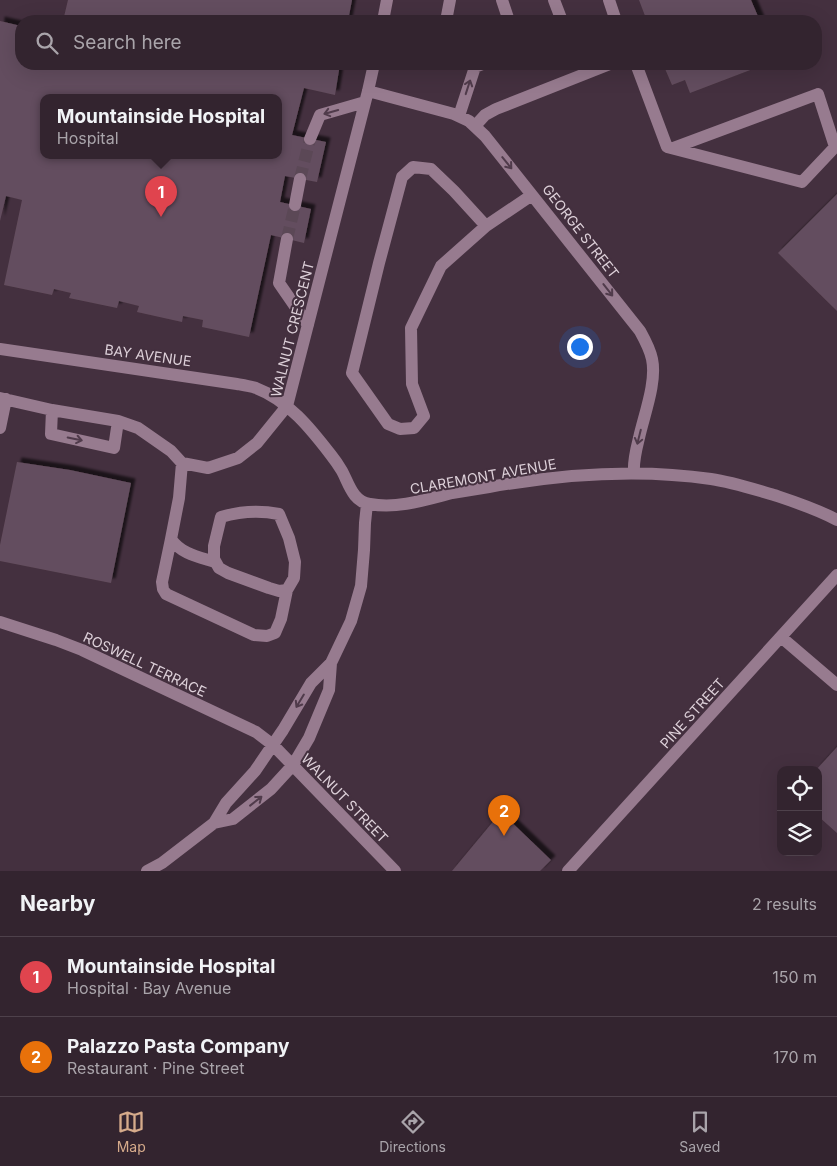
<!DOCTYPE html>
<html lang="en">
<head>
<meta charset="utf-8">
<style>
  :root { --surface:#33242f; --page:#3b2c37; --text:#f1f3f6; --muted:#a9a4aa; --line:#4e414b; --accent:#d6ab8b }
  body { margin:0; font-family:Inter,sans-serif; background:var(--page); color:var(--text) }
  .controls { position:absolute; right:15px; bottom:15px; display:grid; overflow:hidden; border-radius:10px; box-shadow:0 5px 20px #0002 }
  .controls button { width:45px; height:45px; display:grid; place-items:center; padding:0; border:0; border-bottom:1px solid var(--line); background:var(--surface); color:var(--text); font:25px sans-serif }
  .you { position:absolute; left:579px; top:346px; width:18px; height:18px; margin:-12px; border:4px solid #fff; border-radius:50%; background:#1a73e8; box-shadow:0 0 0 8px #1a73e833 }
  .badge { display:grid; place-items:center; width:32px; height:32px; border-radius:50%; background:var(--accent); color:#fff; font-size:16px; font-weight:700 }
  .pin { position:absolute; translate:-50% -41px; filter:drop-shadow(0 1px 2px #0008) }
  .pin::after { content:''; position:absolute; top:26px; width:18px; height:15px; background:inherit; clip-path:polygon(0 0,100% 0,50% 100%) }
  .popup { position:absolute; left:40px; top:94px; width:242px; height:65px; box-sizing:border-box; display:grid; place-content:center; border-radius:10px; background:var(--surface); filter:drop-shadow(0 1px 4px #0005); font-size:16px; white-space:nowrap; color:var(--muted) }
  .popup b { font-size:19px; color:var(--text) }
  .popup::after { content:''; position:absolute; left:50%; top:100%; margin-left:-10px; border:10px solid transparent; border-top-color:var(--surface) }
  .list { margin:0; padding:0; list-style:none }
  h2 { display:flex; justify-content:space-between; align-items:center; height:65px; margin:0; padding:0 20px; font-size:21px }
  h2 small { font-size:16px; font-weight:400; color:var(--muted) }
  .list li { display:grid; grid-template-columns:32px 1fr auto; gap:15px; align-items:center; box-sizing:border-box; height:80px; padding:0 20px; border-top:1px solid var(--line) }
  .list b { display:block; font-size:19px; white-space:nowrap }
  .list p { margin:0; font-size:16px; white-space:nowrap; color:var(--muted) }
  .list em { font-size:16px; font-style:normal; color:var(--muted) }
  .icon { flex:none; width:28px; height:28px; fill:none; stroke:currentColor; stroke-width:2; stroke-linecap:round; stroke-linejoin:round }
  .map { position:relative; flex:none; width:837px; height:871px; overflow:hidden }
  .search { position:absolute; background:var(--surface); box-shadow:0 5px 20px #0002; left:15px; right:15px; top:15px; height:55px; display:flex; align-items:center; gap:12px; box-sizing:border-box; padding:0 18px; border-radius:20px; color:var(--muted); font-size:19px }
  .sheet { height:225px; background:var(--surface) }
  nav { display:flex; justify-content:space-around; align-items:center; box-sizing:border-box; height:70px; border-top:1px solid var(--line); background:var(--surface); font-size:14px; color:var(--muted) }
  nav a { display:grid; justify-items:center; gap:2px }
  nav .on { color:var(--accent) }
  .map>svg:first-child { display:block }
  .building { fill:#644e5e; fill-rule:evenodd; filter:url(#shadow) }
  .lines { fill:none; stroke-linecap:round; stroke-linejoin:round }
  .minor-tunnel { stroke:#5b4856; stroke-width:12; stroke-dasharray:12 6; stroke-linecap:butt }
  .minor { stroke:#977b8f; stroke-width:12 }
  .oneway { stroke:#503b4b }
  .labels { text-anchor:middle; dominant-baseline:central; stroke-width:4; stroke-linejoin:round; paint-order:stroke }
  .street-label { font-size:14px; fill:#ddd0d9; stroke:#44303f }
</style>
</head>
<body>
<div class="map">
<svg width="837" height="871" viewBox="0 0 837 871">
  <defs>
    <filter id="shadow"><feDropShadow dx="4.5" dy="-4.5" stdDeviation="1" flood-color="#0009"/></filter>
  </defs>
  <rect width="100%" height="100%" fill="#44303f"/>
  <path class="building" d="M68 0H352L348 21H63Z
    M639 0H751L760 21H647Z
    M0 21 21 26V64H340L335 95 304 88 292 135 326 142 317 182 285 176 280 202 311 209 304 243 271 235 249 337 202 327 203 320 183 316 182 322 137 312 139 306 119 301 117 308 69 298 71 293 54 289 52 295 4 285 22 200 6 196 0 221ZM44 98H278V156H44Z
    M663 64H766L690 93 685 80 672 85Z
    M837 194V311L778 253Z
    M17 462 70 470 131 483 111 583 0 561V545Z
    M837 747V833L818 816V770H816Z
    M501 812 551 860 540 871H452Z"/>
  <g class="lines">
    <path class="minor-tunnel" d="M300 179 310 139
      M287 239 295 205"/>
    <path class="minor" d="M502 0 509 21
      M554 0 562 21
      M609 0 616 21
      M383 21 387 0
      M446 21 450 0
      M636 64 667 147 802 182 835 147 818 94 673 148
      M368 91 454 114 469 121 485 136 640 331C645 340 650 349 652 359 657 382 644 415 639 438 636 450 633 461 634 473
      M459 116 475 67 483 64
      M475 126 485 115 496 109 610 64
      M310 139 320 115 365 102
      M295 205 300 179
      M486 226 454 191 431 169 413 167 402 177 379 263 352 373 388 424 400 429 414 428 424 416 412 384 411 328 441 266 486 226 532 195
      M287 239 279 283 308 325
      M0 349 237 384C243 385 250 386 256 388 288 400 311 429 331 455 335 460 339 466 342 471 349 484 353 502 370 504 397 509 425 500 452 493 464 491 476 489 489 487 562 474 637 468 711 479 732 482 753 489 774 495 795 502 817 509 837 520
      M0 398 52 410 118 421 138 428 171 451 182 463 208 468 238 458 257 443 287 406 368 91 374 64
      M52 410 51 434 114 448 118 421
      M0 428 6 399
      M182 463 179 498 171 539C181 554 199 557 215 562
      M171 539 162 582 163 589 166 594 254 635 267 636 275 633 281 619 287 590 294 578 295 562 289 538 279 514C259 510 241 511 221 517L214 546V559L219 568 228 573 269 588 279 591 287 590
      M0 622 56 640 82 650 256 732 273 745 395 871
      M781 637 837 685
      M214 823 233 819 271 789 293 765 309 738 329 690 331 663
      M147 871 162 863 214 823 226 803 255 771 283 730 311 683 331 663 351 621 361 586 364 550 365 523 367 504
      M568 871 837 575"/>
  </g>
  <defs><path id="oneway-shaft" d="M-6 0H5M1.5-3L5.5 0L1.5 3" fill="none" stroke-width="1.6" stroke-linecap="round" stroke-linejoin="round" transform="scale(1.25)"/></defs>
  <g class="oneway">
    <use href="#oneway-shaft" transform="translate(468 87) rotate(-72)"/>
    <use href="#oneway-shaft" transform="translate(331 112) rotate(164)"/>
    <use href="#oneway-shaft" transform="translate(507 163) rotate(51)"/>
    <use href="#oneway-shaft" transform="translate(608 290) rotate(52)"/>
    <use href="#oneway-shaft" transform="translate(639 437) rotate(104)"/>
    <use href="#oneway-shaft" transform="translate(75 439) rotate(12)"/>
    <use href="#oneway-shaft" transform="translate(300 701) rotate(121)"/>
    <use href="#oneway-shaft" transform="translate(256 801) rotate(-38)"/>
  </g>
  <g class="labels">
    <g class="street-label">
      <text transform="translate(581 231) rotate(52)">GEORGE STREET</text>
      <text transform="translate(292 329) rotate(-76)">WALNUT CRESCENT</text>
      <text transform="translate(148 355) rotate(8)">BAY AVENUE</text>
      <text transform="translate(483 476) rotate(-10)">CLAREMONT AVENUE</text>
      <text transform="translate(145 664) rotate(25)">ROSWELL TERRACE</text>
      <text transform="translate(692 713) rotate(-48)">PINE STREET</text>
      <text transform="translate(345 798) rotate(46)">WALNUT STREET</text>
    </g>
  </g>
</svg>
<div class="controls">
<button><svg class="icon" aria-label="locate" viewBox="0 0 24 24"><circle cx="12" cy="12" r="6"/><path d="M12 2v4M12 18v4M2 12h4M18 12h4"/></svg></button>
<button><svg class="icon" aria-label="layers" viewBox="0 0 24 24"><path d="M12 4l9 5-9 5-9-5zM3 14l9 5 9-5"/></svg></button>
</div>
<div class="you"></div>
<div class="pin badge" style="left:161px;top:217px;background:#e0444e">1</div>
<div class="popup"><b>Mountainside Hospital</b>Hospital</div>
<div class="pin badge" style="left:504px;top:836px;background:#e8710a">2</div>
<div class="search"><svg class="icon" aria-label="search" viewBox="0 0 24 24"><circle cx="10" cy="10" r="6"/><path d="M15 15l6 6"/></svg>Search here</div>
</div>
<section class="sheet">
<h2>Nearby<small>2 results</small></h2>
<ul class="list">
<li><span class="badge" style="background:#e0444e">1</span><div><b>Mountainside Hospital</b><p>Hospital · Bay Avenue</p></div><em>150 m</em></li>
<li><span class="badge" style="background:#e8710a">2</span><div><b>Palazzo Pasta Company</b><p>Restaurant · Pine Street</p></div><em>170 m</em></li>
</ul>
</section>
<nav>
<a class="on"><svg class="icon" aria-label="map" viewBox="0 0 24 24"><path d="M3 6l6-2 6 2 6-2v14l-6 2-6-2-6 2zM9 4v14M15 6v14"/></svg>Map</a>
<a><svg class="icon" aria-label="directions" viewBox="0 0 24 24"><path d="M12 3l9 9-9 9-9-9zM9 14v-3h6M13 9l2 2-2 2"/></svg>Directions</a>
<a><svg class="icon" aria-label="saved" viewBox="0 0 24 24"><path d="M7 4h10v16l-5-4-5 4z"/></svg>Saved</a>
</nav>
</body>
</html>
